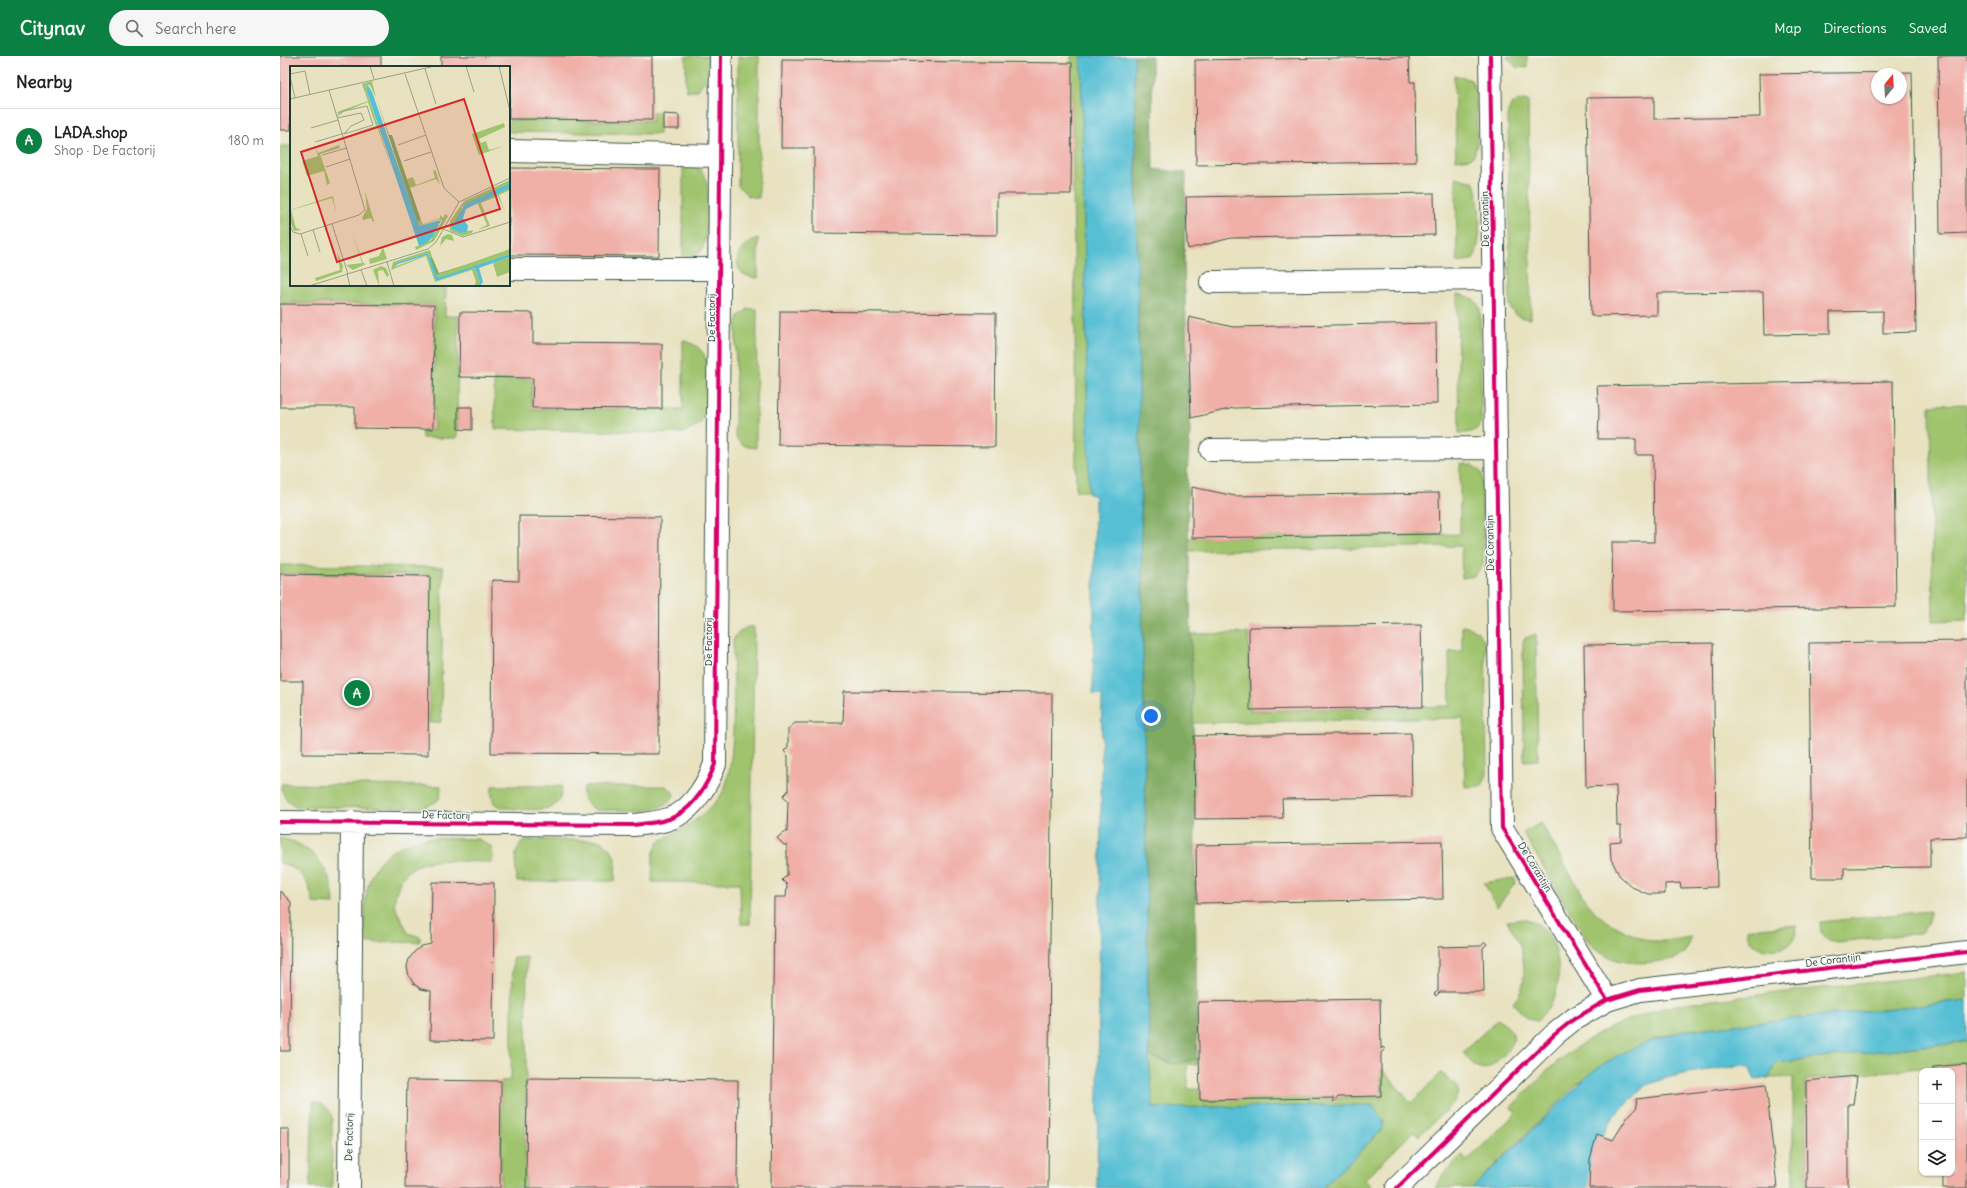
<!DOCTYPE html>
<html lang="en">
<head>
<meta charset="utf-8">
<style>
  :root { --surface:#fff; --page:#f6f6f6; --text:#202124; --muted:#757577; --line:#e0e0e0; --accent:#0b8043 }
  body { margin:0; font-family:Delius,sans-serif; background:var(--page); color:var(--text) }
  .controls { position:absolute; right:12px; bottom:12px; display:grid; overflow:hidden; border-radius:8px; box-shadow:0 1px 3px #0004 }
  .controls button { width:36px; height:36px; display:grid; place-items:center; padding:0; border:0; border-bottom:1px solid var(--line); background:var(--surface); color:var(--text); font:20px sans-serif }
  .compass { position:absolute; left:1591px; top:12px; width:36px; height:36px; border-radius:50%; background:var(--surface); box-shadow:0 1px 3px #0004; rotate:18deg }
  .you { position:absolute; left:871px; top:660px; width:14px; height:14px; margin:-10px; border:3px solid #fff; border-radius:50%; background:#1a73e8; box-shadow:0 0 0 6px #1a73e833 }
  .badge { display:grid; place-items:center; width:26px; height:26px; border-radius:50%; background:var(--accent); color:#fff; font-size:13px; font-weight:700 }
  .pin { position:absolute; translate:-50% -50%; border:2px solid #fff; box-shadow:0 1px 4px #0006 }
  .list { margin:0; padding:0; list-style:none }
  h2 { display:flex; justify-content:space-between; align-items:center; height:52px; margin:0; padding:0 16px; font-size:17px }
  h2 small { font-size:13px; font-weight:400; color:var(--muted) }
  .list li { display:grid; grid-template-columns:26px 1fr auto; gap:12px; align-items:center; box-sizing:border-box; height:64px; padding:0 16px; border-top:1px solid var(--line) }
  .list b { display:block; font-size:15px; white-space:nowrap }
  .list p { margin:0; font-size:13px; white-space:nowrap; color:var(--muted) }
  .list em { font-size:13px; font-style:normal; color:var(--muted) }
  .icon { flex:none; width:22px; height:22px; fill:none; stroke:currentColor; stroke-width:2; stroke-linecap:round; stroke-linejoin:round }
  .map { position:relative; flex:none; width:1687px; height:1132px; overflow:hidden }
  header { display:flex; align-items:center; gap:24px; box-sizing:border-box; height:56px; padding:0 20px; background:var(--accent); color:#fff }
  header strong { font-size:19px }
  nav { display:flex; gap:22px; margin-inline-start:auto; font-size:14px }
  .search { width:280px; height:36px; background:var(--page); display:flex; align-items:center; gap:10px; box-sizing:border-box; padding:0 14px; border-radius:22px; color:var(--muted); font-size:15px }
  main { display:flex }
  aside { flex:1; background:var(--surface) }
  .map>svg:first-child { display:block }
  .green { fill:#a0c46e; stroke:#608051 }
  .forest { fill:#80aa61; stroke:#50744a }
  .water { fill:#57bfd4; stroke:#3b7e84 }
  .building { fill:#f0afa7; fill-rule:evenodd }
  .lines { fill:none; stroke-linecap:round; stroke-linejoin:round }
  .minor-casing { stroke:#3d5649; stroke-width:24 }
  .minor { stroke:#fff; stroke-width:22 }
  .cycleway-casing { stroke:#f6f6f2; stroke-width:6 }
  .cycleway { stroke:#d6006c; stroke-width:4 }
  .labels { text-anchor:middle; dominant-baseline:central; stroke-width:3; stroke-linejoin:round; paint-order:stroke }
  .street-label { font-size:10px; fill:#1f3d34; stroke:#f6f6f2 }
  .inset-road { fill:none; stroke:#98a088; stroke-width:1 }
  .view { fill:#d62828; fill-opacity:0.15; stroke:#d62828; stroke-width:2 }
  .inset-edge { fill:none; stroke:#1f3d34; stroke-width:2 }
</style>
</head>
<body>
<header>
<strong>Citynav</strong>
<div class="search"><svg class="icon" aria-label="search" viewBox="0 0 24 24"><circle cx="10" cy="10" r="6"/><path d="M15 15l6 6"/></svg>Search here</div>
<nav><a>Map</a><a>Directions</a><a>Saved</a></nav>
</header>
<main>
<aside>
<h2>Nearby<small></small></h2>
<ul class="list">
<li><span class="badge">A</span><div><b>LADA.shop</b><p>Shop · De Factorij</p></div><em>180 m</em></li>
</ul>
</aside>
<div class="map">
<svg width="1687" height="1132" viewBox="0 0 1687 1132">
  <rect width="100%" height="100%" fill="#f6f6f2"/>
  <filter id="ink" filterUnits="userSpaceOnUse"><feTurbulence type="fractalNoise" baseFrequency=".025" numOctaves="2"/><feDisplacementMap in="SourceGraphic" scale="8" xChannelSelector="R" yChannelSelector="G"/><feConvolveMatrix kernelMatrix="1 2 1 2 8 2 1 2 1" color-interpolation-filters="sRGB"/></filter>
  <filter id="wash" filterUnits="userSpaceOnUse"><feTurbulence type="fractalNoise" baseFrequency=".012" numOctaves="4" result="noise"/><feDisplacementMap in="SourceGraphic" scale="16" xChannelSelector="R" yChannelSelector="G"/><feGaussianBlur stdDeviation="0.9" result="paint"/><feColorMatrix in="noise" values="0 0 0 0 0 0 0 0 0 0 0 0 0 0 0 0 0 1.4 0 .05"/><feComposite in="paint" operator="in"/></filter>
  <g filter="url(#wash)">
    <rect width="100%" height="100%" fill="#e8e2c0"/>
    <path class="green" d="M406 0H428V21L416 35H406Z
      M458 0H479V142L468 140 458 130Z
      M791 0H801L809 435H796L795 251Z
      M1226 0H1247V12L1236 11Z
      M1174 19 1191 24 1196 35 1197 88 1194 99 1191 102 1176 104Z
      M1242 44 1248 45 1251 263C1241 262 1235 261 1230 251L1228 59 1231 48Z
      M373 56H379V78L229 76V64L372 65Z
      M0 90H11V229H166L165 260H178L177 382H142V374H154L155 249 0 247Z
      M403 111C411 111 418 110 423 117 432 128 428 184 421 196L412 201H403Z
      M1176 121 1193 126C1201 138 1203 194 1192 204L1177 206Z
      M478 182V222C447 221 454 189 478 182Z
      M1177 238C1188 240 1196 242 1200 253L1201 364C1198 376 1191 377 1179 377Z
      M468 253H477L476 392C465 391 456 388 455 375L456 268 459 260Z
      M403 284C414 288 422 292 426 303 426 318 430 355 421 366 417 372 409 374 402 377L215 373 214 323H252V353H403Z
      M1687 348V564L1653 565 1650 349Z
      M1180 407 1192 409 1202 417 1203 509 1194 520 1182 522 1181 490 908 495V482L1180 478Z
      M0 509 163 511 161 666 149 667V519L0 518Z
      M1182 569 1197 575 1205 586 1207 718 1202 730 1185 731 1183 662 913 667 910 578 968 577 970 655 1170 650 1169 596 1182 595Z
      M467 571H474L470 868H461L460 827 372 826 373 799 378 786C403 772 423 763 441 739 458 715 453 617 453 584L456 579Z
      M1256 578 1258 704 1244 705 1243 587 1245 582Z
      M1 728 161 730 160 742 156 746 142 752 18 751C8 748 2 739 1 728Z
      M212 730H282C282 738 280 745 274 750 268 756 221 754 215 748 211 743 212 736 212 730Z
      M305 730H386L393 736 394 740C383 758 353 754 336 754 330 754 323 755 317 754 308 751 298 739 305 730Z
      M1261 767 1305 844 1315 856 1326 865 1357 881 1370 885H1385L1411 881C1406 903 1394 904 1374 906 1348 909 1321 905 1305 881L1243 777Z
      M0 782C33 788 53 815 54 848L33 847C30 827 21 812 0 807Z
      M147 782 198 783 212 791 213 803 211 806H206C164 806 120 793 114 849L128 877 140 881V886L84 887C84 833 84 794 147 782Z
      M246 784H317C338 793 336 805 335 825L237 826C236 812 231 791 246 784Z
      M1234 822 1236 826 1217 851 1204 827Z
      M1649 855V867L1640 877 1557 886 1548 884 1541 876 1540 866Z
      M1246 863C1277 871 1284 913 1275 939 1271 949 1264 957 1257 965L1247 963 1233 947C1246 934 1246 911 1241 893 1239 883 1232 874 1227 865Z
      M1517 869C1516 875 1516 882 1511 887 1508 891 1502 892 1497 893 1481 894 1469 892 1467 873Z
      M247 901 245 1132H221V1025L231 1024 233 902Z
      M1687 916V944L1408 974 1373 983 1297 1028 1192 1132H1155L1164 1118 1182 1099 1187 1105 1237 1056 1231 1051C1246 1036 1261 1020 1277 1006 1315 974 1359 957 1406 947Z
      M1218 963C1222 967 1229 971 1232 976 1240 989 1217 1004 1209 1012 1196 1015 1190 1006 1183 996Z
      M1687 985V1007L1525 1024 1527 1132H1513V1021L1490 1022 1494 1007Z
      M869 1000 894 1008 917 1003V1009L907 1008 908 1033H919L920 1044 1053 1042 1052 1043 1054 1046 1058 1042 1102 1041 1101 1012 1131 1047 1161 1017 1176 1028 1178 1035 1176 1044 1139 1080 1133 1076 1084 1124 1090 1129 1087 1132H1042L1102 1074 1092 1049 873 1052Z
      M33 1045C43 1048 49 1051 52 1061V1132H30Z"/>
    <path class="forest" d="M854 0H872L873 113 906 117 904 210 910 377 907 418 914 705 917 1003 894 1008 869 1000Z"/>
    <path class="water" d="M801 0H854L869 1000 873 1052 1092 1049 1104 1065 1102 1074 1042 1132H817L822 639 813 638 815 440 809 438V435Z
      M1687 944V985L1495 1007 1490 1022 1474 1023 1471 1012 1465 1009 1407 1017 1383 1023 1365 1030 1334 1060 1322 1080 1314 1104V1132H1192L1313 1015C1342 994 1373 983 1408 974Z"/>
    <g id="blocks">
      <path class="building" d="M0 0H101V11H11V74H0Z
        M161 0H372V64L229 63V11H161Z
        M1658 0H1687V177L1660 178Z
        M1129 1 1130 26H1135L1136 106 916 109 915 4Z
        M502 4 792 7 791 138H717V179L534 177V92H501Z
        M1632 16 1636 276 1603 277V255L1550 256V278L1484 279 1483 236 1377 237V259L1311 260 1307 42 1374 41V63L1480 61 1479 18ZM1597 18H1621V42H1597Z
        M383 58 399 59V73H383Z
        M229 112 380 113 379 200 229 199Z
        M1154 137 1155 179 951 182 908 193 907 187 906 141Z
        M0 248 154 249 153 373 75 372V351H0Z
        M500 255 716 257 715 391 498 389Z
        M180 256 253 257V287L382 288V353L252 352 253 322 179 321Z
        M909 261 953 271 1156 267 1157 348 954 352 911 362 908 267Z
        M1613 325 1616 551 1333 555 1332 486H1374L1373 399H1356V383H1318L1319 356 1317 330Z
        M178 351H192V374L178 373Z
        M912 431 955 440 1159 437 1160 478 912 482Z
        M239 460 380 461 379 698 211 697 212 524 239 525Z
        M0 518 150 520 148 699 22 698 23 625H0Z
        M1141 569 1143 651 970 654 969 571Z
        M1687 585V781L1650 782V811L1564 812V822H1532L1529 587Z
        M1433 587 1437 831 1401 832 1400 827 1385 828V838H1368L1352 831 1339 819 1331 803 1330 786 1341 785V770H1337L1336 730 1306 731 1304 589Z
        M564 635 772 637 768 1132H491L494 841H506L507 829 502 824 507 819V789H504L497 782 504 776H507L508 744 503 740 508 735V700L504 695 508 691V673L515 667H563Z
        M1131 677 1132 741 1002 743 1003 762 915 763 914 680Z
        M1162 785 1163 843 917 847 916 789Z
        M152 826 214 827 213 985 150 984 151 935 141 933 134 928 129 920 127 911 129 903 135 895 142 890 151 888Z
        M0 835 11 846 10 995H0Z
        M1205 886 1207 888 1203 892 1204 936H1160L1156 940 1154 938 1158 935V891L1201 890Z
        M1100 943 1101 993 1103 991 1105 993 1101 997V1040L1058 1041 1054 1046 1052 1044 1054 1042 920 1044 918 946Z
        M1687 1008V1132H1663V1117H1672V1015H1653V1011Z
        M1577 1020 1573 1048H1568V1132H1527L1526 1025Z
        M247 1022 458 1024 457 1132H246Z
        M127 1024 221 1025 220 1132H125Z
        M1486 1028 1497 1132H1309L1310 1103 1317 1078 1333 1084 1347 1062 1357 1051 1356 1043Z
        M0 1073H9V1132H0Z"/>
    </g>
  </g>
  <g filter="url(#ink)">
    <use href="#blocks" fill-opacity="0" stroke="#3d5649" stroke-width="1"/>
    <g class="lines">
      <g class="minor-casing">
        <path id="minor" d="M1210 0 1222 772 1327 944
          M229 95 440 100
          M229 213H439
          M931 226 1214 223
          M931 394 1216 392
          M0 766 353 769C367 767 383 767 396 760 415 750 428 727 435 708L441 0
          M69 1132 72 766
          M1117 1132 1274 979 1294 963 1327 944 1360 934 1687 896"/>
      </g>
      <use href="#minor" class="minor"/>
      <g class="cycleway-casing">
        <path id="cycleway" d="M1210 0 1222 772 1327 944
          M0 766 353 769C367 767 383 767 396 760 415 750 428 727 435 708L441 0
          M1117 1132 1274 979 1294 963 1327 944 1360 934 1687 896"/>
      </g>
      <use href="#cycleway" class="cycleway"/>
    </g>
  </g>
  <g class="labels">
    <g class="street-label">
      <text transform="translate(1205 163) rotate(-91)">De Corantijn</text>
      <text transform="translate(431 262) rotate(-90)">De Factorij</text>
      <text transform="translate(1210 487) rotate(-91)">De Corantijn</text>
      <text transform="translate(428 586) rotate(-90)">De Factorij</text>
      <text transform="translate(166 759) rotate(1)">De Factorij</text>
      <text transform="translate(1255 811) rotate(59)">De Corantijn</text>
      <text transform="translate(1553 904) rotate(-7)">De Corantijn</text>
      <text transform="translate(69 1081) rotate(-89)">De Factorij</text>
    </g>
  </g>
  <g transform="translate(10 10)">
    <rect width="220" height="220" fill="#e8e2c0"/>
    <path d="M82 15 86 32 80 19H76V23L102 103 87 61 59 68 86 60 78 36 48 48 47 46 78 35 72 18ZM214 57 215 61 189 73 191 77 196 75 199 84 214 80 189 89 182 68ZM24 78 28 87 49 79 50 82 30 88 40 117 37 119 34 105 17 110 12 95 28 90ZM143 104 146 105 150 119 146 113 120 122 117 113 123 111 126 119 145 112ZM220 114V117L172 141 170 167 183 164 182 167 173 170 160 165V155L174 135ZM220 122V124L209 129 215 146 208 130 191 137 200 160 187 164 197 159 187 136ZM75 126 84 155 83 156 81 152 73 154 72 152 77 143ZM43 130 46 146 42 132 1 144 6 162 12 164 4 165 0 155V144ZM155 148 158 150 144 175 126 184 125 181 141 174 152 155 150 153 129 160 127 156 131 154 133 158 150 152V149L153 152ZM62 166 73 197 76 198 63 204 56 199 72 197ZM158 168 162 169 164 175 156 173 150 180 152 171ZM93 181 97 193 80 198 79 193 89 190ZM220 183V188L147 213 146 209 149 208ZM140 184 142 191 140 192 138 187 106 197 104 201 137 189 146 215 185 202 190 216 188 220H184L186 216 182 204 145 216 136 190 101 204 103 196ZM47 186 53 200 52 206 26 215 25 212 50 204ZM220 191V206L207 211 203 197ZM91 200 96 202 99 209 97 211 93 204 88 205 89 220 83 204Z" fill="#a0c46e"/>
    <path d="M86 32 99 69H102L131 154 127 156ZM142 191 149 207 182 197 146 209 140 192Z" fill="#80aa61"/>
    <path d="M77 18 82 26 129 160 151 154 143 171 136 177 129 180 76 23ZM220 117V122L176 143 173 152 178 160 177 166 170 167 161 162 175 138ZM138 187 148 212 220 188V191L189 202 193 216 190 220H188L190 216 185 202 146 215 137 189 108 198 102 202 106 197Z" fill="#57bfd4"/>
    <path class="inset-road" d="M80 0 84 13M176 0 184 26M209 0 220 45M135 3 146 38M0 8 15 5 20 28M115 8 154 122 169 136M0 10 5 32M0 33 145 0M47 50 54 45 77 40 83 59 54 68M21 62 48 54M25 76 55 67 61 60 74 54 71 47 47 52M108 79 136 69M32 89 57 82M114 95 141 86M36 101 60 93M42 158 58 208M0 160 3 166 10 168 69 149 75 144 39 24M153 163 173 171 220 156M23 164 30 186M11 168 18 190M97 196 104 220M71 204 77 220M57 208 60 220M19 220 138 183 146 176 169 136 220 112"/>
    <path class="view" d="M174 33 210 143 47 196 11 86Z"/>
    <rect width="220" height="220" class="inset-edge"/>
  </g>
</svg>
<div class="controls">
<button>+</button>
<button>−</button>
<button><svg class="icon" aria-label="layers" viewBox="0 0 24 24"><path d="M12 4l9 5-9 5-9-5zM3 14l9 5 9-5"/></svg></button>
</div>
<svg class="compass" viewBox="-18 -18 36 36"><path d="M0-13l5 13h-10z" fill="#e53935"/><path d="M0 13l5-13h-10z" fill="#757577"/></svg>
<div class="you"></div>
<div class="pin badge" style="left:77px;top:637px">A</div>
</div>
</main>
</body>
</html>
